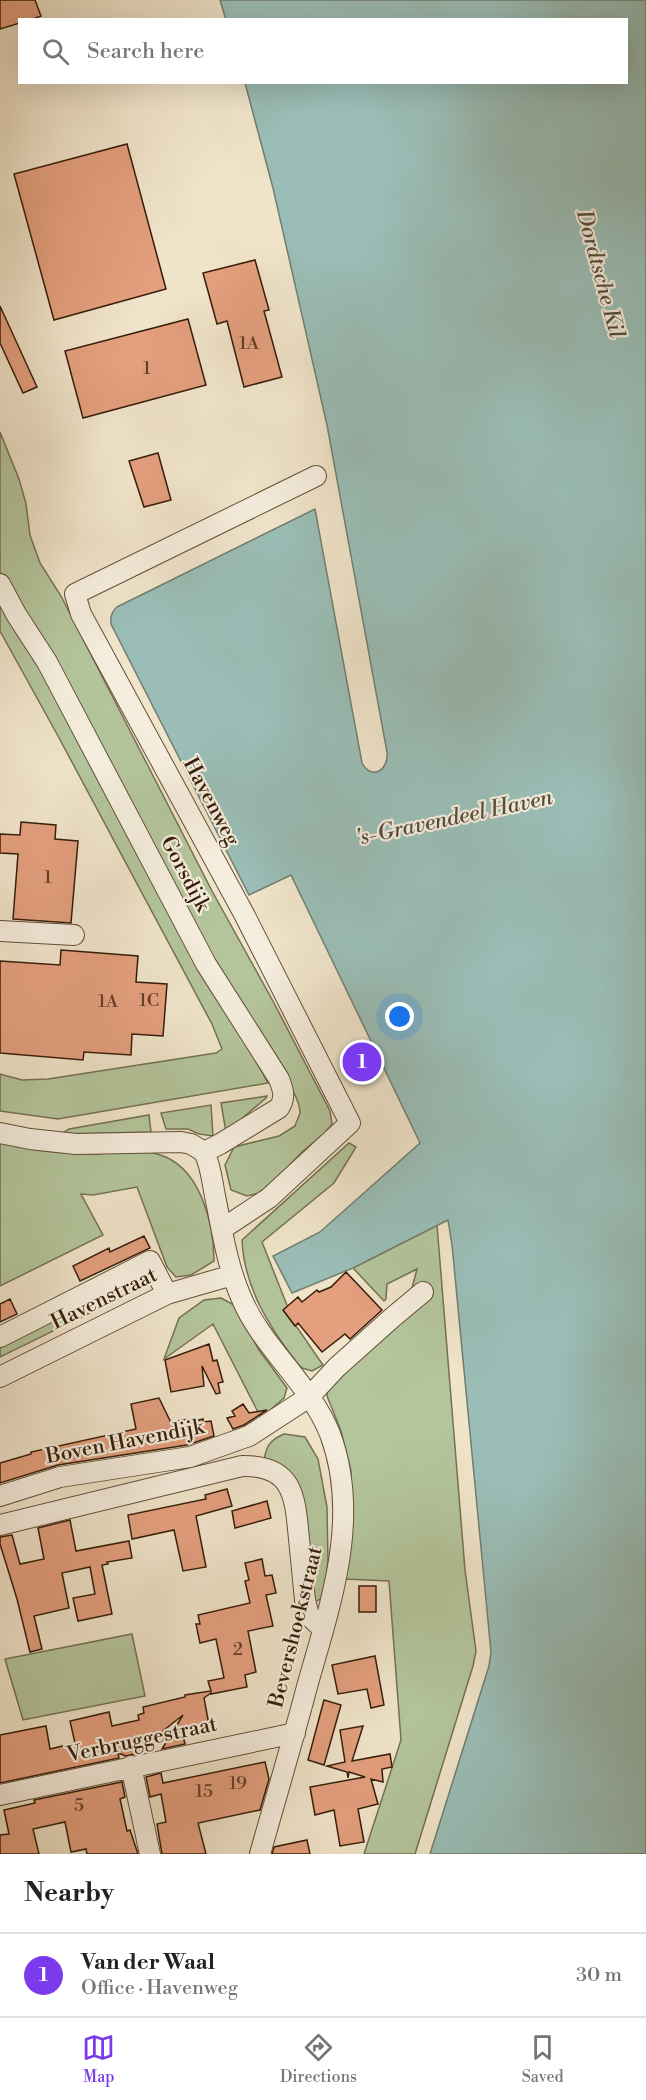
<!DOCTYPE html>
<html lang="en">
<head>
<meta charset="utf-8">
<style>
  :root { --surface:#fff; --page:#f2f2f2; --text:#222; --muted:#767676; --line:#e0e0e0; --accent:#7c3aed }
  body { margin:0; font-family:"Libre Bodoni",serif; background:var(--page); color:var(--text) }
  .you { position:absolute; left:400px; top:1017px; width:21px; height:21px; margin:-15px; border:4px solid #fff; border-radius:50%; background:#1a73e8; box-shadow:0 0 0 9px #1a73e833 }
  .badge { display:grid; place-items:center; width:39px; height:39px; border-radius:50%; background:var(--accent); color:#fff; font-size:20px; font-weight:700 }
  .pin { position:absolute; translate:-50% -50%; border:3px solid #fff; box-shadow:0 2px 6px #0006 }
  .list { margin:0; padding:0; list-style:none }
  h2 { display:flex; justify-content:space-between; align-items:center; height:78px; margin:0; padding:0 24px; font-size:26px }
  h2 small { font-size:20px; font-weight:400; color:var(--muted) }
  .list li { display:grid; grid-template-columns:39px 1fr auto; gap:18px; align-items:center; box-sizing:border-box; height:84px; padding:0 24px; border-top:2px solid var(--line) }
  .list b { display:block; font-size:22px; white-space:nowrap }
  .list p { margin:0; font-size:20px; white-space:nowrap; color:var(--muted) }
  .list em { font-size:20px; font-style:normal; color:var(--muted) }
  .icon { flex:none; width:33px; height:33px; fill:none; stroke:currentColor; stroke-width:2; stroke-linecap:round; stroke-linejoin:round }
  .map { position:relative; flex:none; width:646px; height:1854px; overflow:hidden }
  .search { position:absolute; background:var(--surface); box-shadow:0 6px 24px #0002; left:18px; right:18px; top:18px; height:66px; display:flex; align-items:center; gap:15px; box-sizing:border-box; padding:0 21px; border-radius:0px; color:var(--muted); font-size:22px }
  .sheet { height:162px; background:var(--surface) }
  nav { display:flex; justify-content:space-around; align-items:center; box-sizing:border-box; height:84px; border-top:2px solid var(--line); background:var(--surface); font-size:16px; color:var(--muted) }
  nav a { display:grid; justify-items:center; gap:3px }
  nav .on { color:var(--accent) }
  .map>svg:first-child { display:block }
  .green { fill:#b4c59b; stroke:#747152; stroke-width:1.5 }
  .water { fill:#9abeb7; stroke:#727e71; stroke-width:1.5 }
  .building { fill:#e49f7e; stroke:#351d08; stroke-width:1.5 }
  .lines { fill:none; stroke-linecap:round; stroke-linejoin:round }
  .minor-casing { stroke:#644f38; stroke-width:22 }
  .minor { stroke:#f5eddd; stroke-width:20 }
  .labels { text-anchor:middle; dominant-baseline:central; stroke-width:4.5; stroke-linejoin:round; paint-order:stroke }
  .number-label { font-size:18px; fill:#613e26 }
  .street-label { font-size:21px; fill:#351d08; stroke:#f5eddd }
  .water-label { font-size:22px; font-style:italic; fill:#534d3d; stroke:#f5eddd }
</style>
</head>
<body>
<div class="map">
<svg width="646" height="1854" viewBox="0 0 646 1854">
  <rect width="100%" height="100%" fill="#f0e4ca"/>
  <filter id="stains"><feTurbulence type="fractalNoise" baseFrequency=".00333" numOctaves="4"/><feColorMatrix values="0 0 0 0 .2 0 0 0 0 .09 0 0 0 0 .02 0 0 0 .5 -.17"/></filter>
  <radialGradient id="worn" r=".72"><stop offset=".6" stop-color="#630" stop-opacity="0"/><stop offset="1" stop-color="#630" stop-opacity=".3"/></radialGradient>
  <path class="green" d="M0 432 19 479 26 504 30 535 40 563 61 596 212 891 274 1003 330 1111 332 1124 325 1133 302 1152 264 1192 247 1196 231 1190 225 1165 234 1147 279 1136 295 1126C296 1122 299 1117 300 1113 301 1093 262 1044 250 1026L0 572Z
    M0 594 268 1083 58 1119 0 1111V1074L22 1080 48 1079 216 1053 222 1049 212 1024 58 736 0 631Z
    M267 1096 266 1098 226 1132 221 1103Z
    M211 1105 213 1136 199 1134 188 1129H166L161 1113Z
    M149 1115 151 1132 61 1134 69 1129Z
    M0 1142C31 1151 65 1154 97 1154 114 1153 141 1149 157 1154 200 1165 214 1223 214 1261L191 1275 176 1277 167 1267 137 1187 93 1195 81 1194 103 1235 0 1286Z
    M349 1143 356 1147 334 1183 262 1242 294 1323 323 1365 312 1371 302 1368 298 1364C270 1328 244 1288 242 1240Z
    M437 1225 465 1570 476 1651 473 1666 415 1854H364L401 1740 389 1581 345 1579 352 1514 351 1471 341 1431 327 1396 328 1386 393 1327 412 1288 417 1269 387 1284 386 1299 384 1301 353 1268Z
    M143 1273 153 1282 0 1357V1338Z
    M221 1298 234 1305 259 1350 287 1388 284 1398 261 1418 213 1324 164 1359 179 1318 204 1300Z
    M284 1434 305 1437 318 1459 327 1507 328 1562 324 1597 313 1603 299 1504 264 1461C266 1446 270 1440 284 1434Z
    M132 1634 145 1696 23 1720 5 1659Z"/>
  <path class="water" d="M220 0H646V1854H430L489 1666 491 1652 452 1245 448 1220 353 1268 292 1293 273 1256 320 1232 420 1143 291 875 249 895 111 624C110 617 111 612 117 607L315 509 362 763C372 781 389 770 387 752L327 425 273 188 245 83 626 82V20H226Z"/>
  <path class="building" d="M0 0H35L41 16 30 20H20V23L0 29Z
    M127 144 166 289 54 320 14 174Z
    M255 260 269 310 264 311 282 377 244 387 227 321 217 324 203 273Z
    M0 306 37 387 23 393 0 343Z
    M188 319 206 385 83 418 65 351Z
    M158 453 171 500 144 507 129 461Z
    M21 822 56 825 55 839 78 841 71 923 13 919 18 854 0 853V834L20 835Z
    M61 950 138 956 136 982 167 984 163 1036 132 1034 131 1055 84 1052 83 1060 0 1053V961L60 965Z
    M144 1236 150 1248 80 1281 73 1266 109 1248 110 1252Z
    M346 1272 382 1310 350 1339 345 1334 322 1352 298 1323 295 1326 283 1310 298 1297 302 1302 317 1290 319 1292 331 1287Z
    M10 1299 17 1314 0 1322V1304Z
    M209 1344 213 1361 217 1360 223 1382 218 1383 220 1393 216 1394 202 1366 204 1386 171 1392 165 1360Z
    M159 1398 177 1435 179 1434 177 1421 194 1418 195 1421 203 1419V1422L211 1421 214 1436 187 1445 58 1465 0 1483V1463L31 1454V1452L136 1429 131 1404Z
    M243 1404 249 1413 267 1410 244 1425 233 1429 227 1418 235 1416 232 1411Z
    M227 1489 232 1506 196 1516 206 1567 183 1571 174 1530 132 1539 128 1515 206 1499 205 1495Z
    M267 1501 271 1518 235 1528 232 1511Z
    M70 1520 76 1551 129 1541 132 1558 107 1562 108 1564 102 1565 112 1614 78 1621 73 1598 95 1594 90 1567 62 1573 69 1608 34 1616 42 1649 30 1652 17 1599 0 1544V1537L12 1535 20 1564 44 1559 38 1528Z
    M262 1559 265 1576 272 1575 276 1593 266 1595 273 1626 248 1631 256 1672 245 1675 247 1687 211 1694V1693L204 1698 209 1725 182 1731 185 1744 162 1749 183 1715 134 1754 126 1756 118 1753 119 1758 0 1783V1735L46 1726 50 1749 75 1743 70 1721 109 1712 112 1726 139 1720 138 1715 144 1713 143 1707 185 1697V1695L211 1691 208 1681 224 1678 216 1639 200 1643 196 1624H200L198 1615 250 1603 245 1581 249 1580 245 1563Z
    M359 1586H376V1612H359Z
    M375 1656 384 1705 371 1708 367 1689 338 1694 332 1665Z
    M324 1700 341 1705 324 1765 308 1760Z
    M363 1726 352 1761 390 1754 392 1767 382 1769 383 1782 371 1779 378 1804 358 1809 364 1842 340 1846 334 1810 315 1815 310 1787 365 1777 349 1772 348 1778 347 1772 327 1766 345 1762 340 1730Z
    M265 1762 269 1779 260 1810 198 1823 206 1854H162L157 1824 166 1822 161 1794 150 1797 146 1777 161 1773 163 1783Z
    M122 1782 125 1797 120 1799 127 1831 130 1830 138 1854H87L86 1849 71 1852 65 1822 33 1829 39 1854H0V1835L9 1834 4 1810 35 1803 34 1800Z
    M307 1840 310 1854H272L274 1847Z"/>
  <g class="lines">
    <g class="minor-casing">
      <path id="minor" d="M0 584 16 614 47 662 206 964 279 1079C283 1089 286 1098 279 1108L220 1144 204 1152
        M0 931 74 935
        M0 1133 30 1139 76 1144 181 1142 191 1144 204 1152
        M204 1152C211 1166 212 1181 215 1196 222 1230 227 1265 241 1297 262 1348 310 1383 330 1434 361 1517 331 1602 308 1683 293 1740 276 1797 260 1854
        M222 1229 269 1198 350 1123 244 914 81 614 75 594 316 476
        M0 1337 150 1261 167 1294
        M0 1377 167 1294 233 1275
        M0 1496 60 1477 190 1457 249 1436 309 1397 337 1367 393 1317 423 1292
        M0 1525 242 1466C294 1465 295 1497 299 1539 301 1560 303 1580 305 1600L309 1616 323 1629
        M131 1766 150 1854
        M0 1795 295 1733"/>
    </g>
    <use href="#minor" class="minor"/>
  </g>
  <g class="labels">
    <g class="number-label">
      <text x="249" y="343">1A</text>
      <text x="147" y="368">1</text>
      <text x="48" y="877">1</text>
      <text x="149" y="1000">1C</text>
      <text x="108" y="1001">1A</text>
      <text x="238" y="1649">2</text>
      <text x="238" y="1783">19</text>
      <text x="204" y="1791">15</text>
      <text x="79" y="1805">5</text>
    </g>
    <g class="street-label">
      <text transform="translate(211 802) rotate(62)">Havenweg</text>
      <text transform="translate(185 874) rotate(62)">Gorsdijk</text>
      <text transform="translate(104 1299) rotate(-26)">Havenstraat</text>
      <text transform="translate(125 1442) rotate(-11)">Boven Havendijk</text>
      <text transform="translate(296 1627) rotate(-76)">Bevershoekstraat</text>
      <text transform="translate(142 1740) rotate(-12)">Verbruggestraat</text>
    </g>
    <g class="water-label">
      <text transform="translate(600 274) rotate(75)">Dordtsche Kil</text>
      <text transform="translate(454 818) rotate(-12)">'s-Gravendeel Haven</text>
    </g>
  </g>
  <rect width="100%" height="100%" filter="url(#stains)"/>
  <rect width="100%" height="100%" fill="url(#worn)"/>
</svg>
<div class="you"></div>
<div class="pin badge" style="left:362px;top:1062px">1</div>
<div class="search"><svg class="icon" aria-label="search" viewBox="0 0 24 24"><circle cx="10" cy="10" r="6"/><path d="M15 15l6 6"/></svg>Search here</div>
</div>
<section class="sheet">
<h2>Nearby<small></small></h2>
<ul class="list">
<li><span class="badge">1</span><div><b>Van der Waal</b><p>Office · Havenweg</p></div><em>30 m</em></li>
</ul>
</section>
<nav>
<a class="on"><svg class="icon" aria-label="map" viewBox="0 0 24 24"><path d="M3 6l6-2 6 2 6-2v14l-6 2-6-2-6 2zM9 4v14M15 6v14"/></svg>Map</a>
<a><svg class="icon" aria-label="directions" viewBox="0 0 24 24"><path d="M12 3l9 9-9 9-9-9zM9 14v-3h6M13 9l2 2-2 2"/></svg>Directions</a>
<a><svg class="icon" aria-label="saved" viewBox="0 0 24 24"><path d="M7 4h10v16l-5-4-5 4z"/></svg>Saved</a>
</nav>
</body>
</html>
